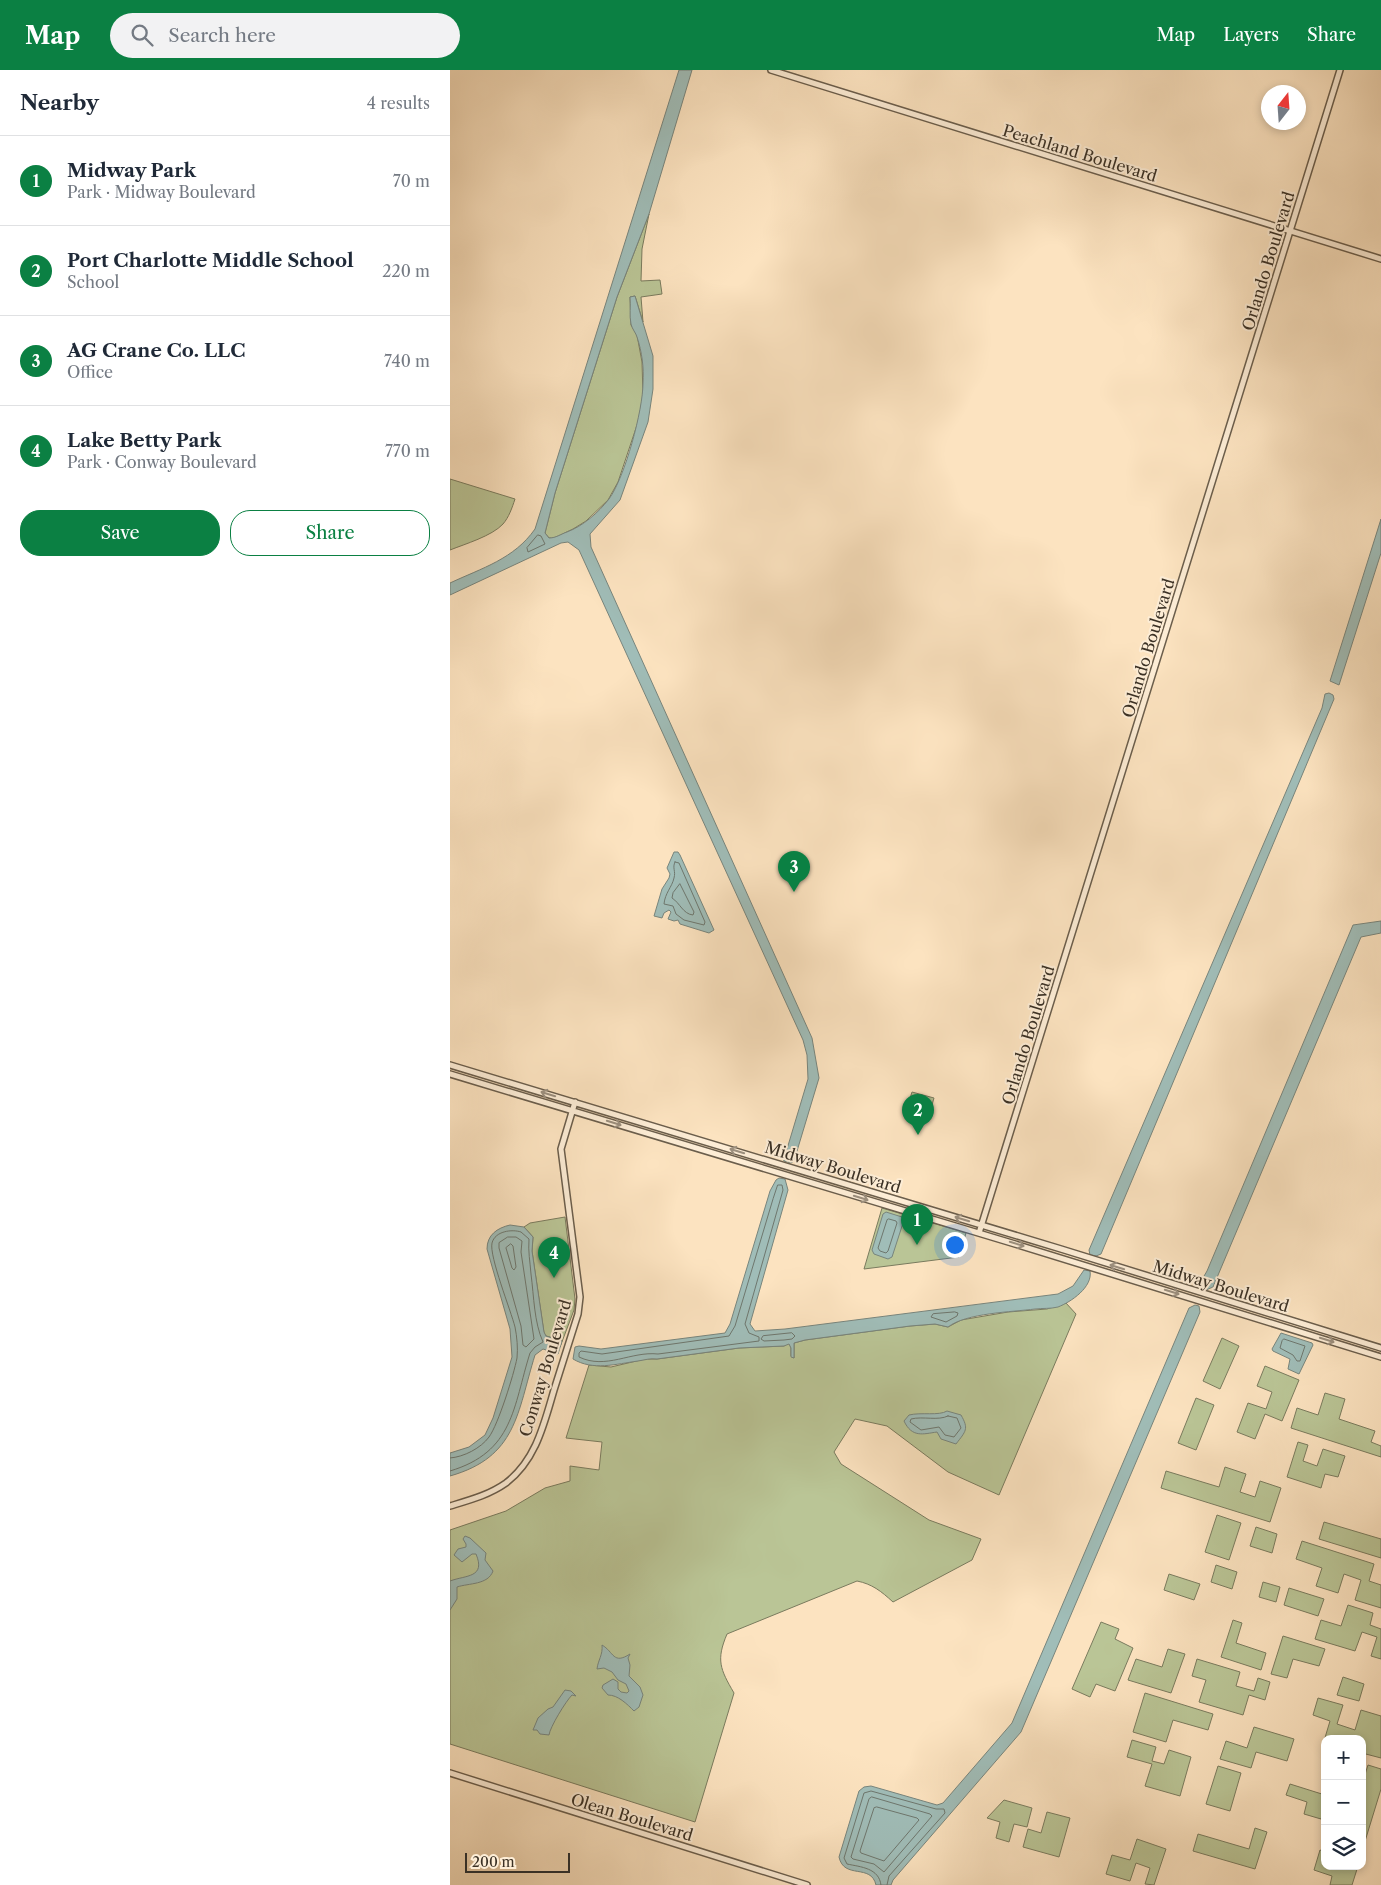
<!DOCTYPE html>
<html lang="en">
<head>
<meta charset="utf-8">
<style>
  :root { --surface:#fff; --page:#f2f2f3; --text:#1f2937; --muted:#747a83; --line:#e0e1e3; --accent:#0b8043 }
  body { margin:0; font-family:"Libre Caslon Text",serif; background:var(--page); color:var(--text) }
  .controls { position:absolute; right:15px; bottom:15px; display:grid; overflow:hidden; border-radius:10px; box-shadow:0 2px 8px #0003 }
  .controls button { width:45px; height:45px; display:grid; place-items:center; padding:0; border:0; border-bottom:1px solid var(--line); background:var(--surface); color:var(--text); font:25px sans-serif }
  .compass { position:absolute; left:811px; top:15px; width:45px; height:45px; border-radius:50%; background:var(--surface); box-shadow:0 2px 8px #0003; rotate:17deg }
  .scale { position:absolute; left:15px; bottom:12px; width:105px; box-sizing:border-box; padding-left:5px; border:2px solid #3b3125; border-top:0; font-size:14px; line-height:18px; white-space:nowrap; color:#3b3125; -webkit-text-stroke:4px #fdedd6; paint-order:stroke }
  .you { position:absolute; left:504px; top:1174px; width:18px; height:18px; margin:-12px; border:4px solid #fff; border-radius:50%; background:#1a73e8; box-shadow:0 0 0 8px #1a73e833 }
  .badge { display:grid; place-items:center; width:32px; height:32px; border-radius:50%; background:var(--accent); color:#fff; font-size:16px; font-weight:700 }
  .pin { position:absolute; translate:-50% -41px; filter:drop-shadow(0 1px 2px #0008) }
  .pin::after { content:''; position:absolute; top:26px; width:18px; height:15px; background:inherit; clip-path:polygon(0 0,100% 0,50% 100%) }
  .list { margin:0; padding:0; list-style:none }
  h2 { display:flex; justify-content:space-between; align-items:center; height:65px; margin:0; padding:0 20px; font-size:21px }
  h2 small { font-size:16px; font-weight:400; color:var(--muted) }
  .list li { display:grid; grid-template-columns:32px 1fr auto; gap:15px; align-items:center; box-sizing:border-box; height:90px; padding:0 20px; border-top:1px solid var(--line) }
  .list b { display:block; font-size:19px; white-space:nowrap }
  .list p { margin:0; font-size:16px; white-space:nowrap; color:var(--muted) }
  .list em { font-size:16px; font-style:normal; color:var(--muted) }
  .actions { display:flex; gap:10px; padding:15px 20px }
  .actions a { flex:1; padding:11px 0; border:1px solid var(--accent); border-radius:20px; text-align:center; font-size:18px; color:var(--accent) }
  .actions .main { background:var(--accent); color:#fff }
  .icon { flex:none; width:28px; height:28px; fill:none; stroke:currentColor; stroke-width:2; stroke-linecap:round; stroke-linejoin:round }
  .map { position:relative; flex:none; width:931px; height:1815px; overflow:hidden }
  header { display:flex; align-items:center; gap:30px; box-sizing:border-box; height:70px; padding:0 25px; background:var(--accent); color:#fff }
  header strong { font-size:24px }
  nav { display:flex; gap:28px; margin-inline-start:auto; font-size:18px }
  .search { width:350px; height:45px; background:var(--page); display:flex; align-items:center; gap:12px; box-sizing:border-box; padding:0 18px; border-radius:28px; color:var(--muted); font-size:19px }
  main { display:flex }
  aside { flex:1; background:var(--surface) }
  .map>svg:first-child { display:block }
  .green { fill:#bac596; stroke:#7a7b5e }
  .water { fill:#a0bdb8; stroke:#78857d }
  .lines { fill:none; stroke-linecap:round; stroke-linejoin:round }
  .shore { stroke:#6e776e; stroke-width:1 }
  .tertiary-casing { stroke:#6b5e4c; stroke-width:8 }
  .tertiary { stroke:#fdedd6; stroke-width:5 }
  .oneway { stroke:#9c8f7e }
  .labels { text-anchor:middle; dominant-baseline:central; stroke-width:4; stroke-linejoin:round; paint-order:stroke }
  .street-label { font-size:16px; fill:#3b3125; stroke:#fdedd6 }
</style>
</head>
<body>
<header>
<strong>Map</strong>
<div class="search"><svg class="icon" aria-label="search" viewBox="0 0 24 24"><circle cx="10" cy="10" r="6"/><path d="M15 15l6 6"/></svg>Search here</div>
<nav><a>Map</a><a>Layers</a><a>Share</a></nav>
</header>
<main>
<aside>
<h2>Nearby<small>4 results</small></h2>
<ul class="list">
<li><span class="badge">1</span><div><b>Midway Park</b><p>Park · Midway Boulevard</p></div><em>70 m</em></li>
<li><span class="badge">2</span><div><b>Port Charlotte Middle School</b><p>School</p></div><em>220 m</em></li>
<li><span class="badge">3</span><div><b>AG Crane Co. LLC</b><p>Office</p></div><em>740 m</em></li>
<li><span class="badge">4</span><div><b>Lake Betty Park</b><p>Park · Conway Boulevard</p></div><em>770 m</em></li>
</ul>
<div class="actions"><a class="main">Save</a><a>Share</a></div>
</aside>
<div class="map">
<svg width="931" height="1815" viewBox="0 0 931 1815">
  <rect width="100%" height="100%" fill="#fce3c0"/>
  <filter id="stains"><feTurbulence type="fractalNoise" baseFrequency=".004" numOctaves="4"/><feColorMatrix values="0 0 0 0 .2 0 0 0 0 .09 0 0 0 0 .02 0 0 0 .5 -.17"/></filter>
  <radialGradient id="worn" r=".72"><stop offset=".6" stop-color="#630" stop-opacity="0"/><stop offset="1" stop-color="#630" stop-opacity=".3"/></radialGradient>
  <path class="green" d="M199 144 192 179 191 211 210 210 212 224 191 227 193 252 185 226 180 227 181 255 187 265 192 292 193 326 188 352 168 412 158 430 136 451 123 459 104 468H99L95 463 105 423 167 227Z
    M0 409 65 429C62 438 59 447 53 454 42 466 15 474 0 480Z
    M462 1022 484 1028 479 1045 457 1038Z
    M432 1138 516 1163 509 1187 414 1199Z
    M115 1147 125 1229 124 1240 110 1277 112 1270 96 1266 94 1263 82 1181 83 1167 74 1157 80 1153Z
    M616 1233 626 1244 549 1425 498 1402 437 1356 405 1349 384 1382 391 1394 479 1450 531 1469 522 1490 443 1532C431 1521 422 1514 407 1511L277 1564C266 1590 270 1599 284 1623L245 1752 0 1674V1460L56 1441 95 1418 120 1411V1396L149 1400 152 1372 116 1368 139 1295 161 1297 195 1289H207L289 1278 334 1276 339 1273 341 1278V1286L344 1288V1273L355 1270 460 1256 485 1254 498 1257 511 1250 558 1242 597 1239Z
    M772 1268 789 1276 770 1319 753 1311Z
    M815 1296 849 1310 832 1351 815 1344 805 1369 787 1362 798 1333 816 1339 822 1322 807 1316Z
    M875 1323 895 1329 889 1349 925 1361 921 1372 931 1376V1387L841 1358 847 1338 868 1345Z
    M746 1328 764 1335 746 1380 728 1373Z
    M848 1372 858 1375 853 1391 867 1396 873 1379 895 1386 888 1407 875 1404 871 1418 837 1407Z
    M775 1397 796 1404 790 1422 805 1427 810 1411 831 1418 820 1452 711 1418 716 1401 769 1417Z
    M767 1445 791 1453 779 1490 755 1482Z
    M874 1452 931 1469V1488L869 1469Z
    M806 1457 827 1464 822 1483 800 1476Z
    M852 1471 924 1494 919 1511 931 1515V1538L905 1530 911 1510 894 1504 888 1523 866 1516 872 1498 846 1489Z
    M766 1495 787 1502 782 1519 761 1512Z
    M719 1504 750 1514 744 1530 714 1520Z
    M813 1512 830 1517 826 1532 809 1527Z
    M839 1518 874 1529 868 1546 834 1535Z
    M898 1535 923 1543 920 1555 931 1559V1589L921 1586 927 1567 912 1562 905 1581 865 1569 871 1550 891 1556Z
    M783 1550 792 1553 786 1573 816 1583 811 1600 771 1587Z
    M651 1552 669 1559 665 1569 683 1578 665 1621 646 1614 640 1627 622 1619Z
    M833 1566 875 1579 869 1596 843 1589 837 1608 821 1604Z
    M718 1579 735 1584 721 1623 678 1610 686 1589 712 1597Z
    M747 1589 790 1602 786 1616 804 1621 808 1608 820 1612 815 1630 799 1625 793 1645 749 1632 756 1610 742 1606Z
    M893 1607 914 1614 909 1631 887 1625Z
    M695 1623 763 1644 758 1660 723 1650 716 1672 683 1662Z
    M868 1628 893 1635 887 1654 905 1660 911 1640 931 1646V1688L912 1683V1669H875L874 1671 880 1651 863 1645Z
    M804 1657 844 1669 837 1691 806 1682 801 1698 770 1689 776 1671 797 1678Z
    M682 1670 706 1677 702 1691 714 1694 719 1680 741 1687 730 1726 695 1716 702 1694 677 1687Z
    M918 1695 931 1699V1719L912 1781V1714Z
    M768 1696 791 1703 780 1741 756 1734Z
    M840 1714 875 1725V1737L871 1749 854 1744 857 1732 836 1725Z
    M554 1730 582 1738 577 1757 564 1754 559 1772 546 1768 550 1752 537 1748Z
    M597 1742 620 1748 609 1787 573 1777 578 1759 591 1763Z
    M805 1758 817 1762 805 1799 743 1781 748 1764 799 1779Z
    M687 1769 716 1779 704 1815 695 1814 700 1798 686 1793 680 1811 656 1804 662 1785 680 1790Z
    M870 1780 875 1782V1796H908L902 1815H880L882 1806 864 1800Z"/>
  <path class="water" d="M229 0H242L199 144 167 227 105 423 95 463 99 468C106 468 111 464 117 462 133 456 148 443 159 429 175 407 193 340 193 313 194 298 192 282 187 267 186 263 182 259 181 254 179 245 181 236 180 227L185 226 203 286V319L198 352 170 430 140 464 141 477 362 968 369 1008 344 1091 341 1093 334 1091 332 1086 337 1079 358 1009 357 985 353 970 129 480 118 472 111 473 0 525V513C32 498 64 489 85 459Z
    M931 449V483L889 615 880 611Z
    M879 623 883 625 884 629 651 1184 646 1186 640 1185 639 1180 872 638 875 624Z
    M224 782H228L230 785 264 860 259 863 230 854 228 850 224 851 218 849 221 842 219 840 214 843 212 848 204 846 212 819 219 808 220 804 217 798Z
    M931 851V863L911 867 763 1217 756 1220 751 1218 750 1213 757 1201 903 855Z
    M329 1108 335 1109 338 1120 300 1254 305 1261 335 1259 608 1224 623 1216 634 1200 640 1201C643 1217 621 1232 608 1237 600 1239 593 1238 585 1239 562 1242 516 1243 498 1257L485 1254 460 1256 355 1270 344 1273V1288L341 1287V1278L339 1274 334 1276 289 1278 207 1289C200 1288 195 1290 188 1291 166 1294 143 1301 123 1289L125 1277 129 1276 151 1279 275 1263 280 1254 320 1121 326 1110Z
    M436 1142 452 1147 454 1150 442 1187 438 1189 424 1184 422 1180 433 1144Z
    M60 1155 74 1157 83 1167 82 1181 94 1262 96 1266 112 1271 108 1284 93 1279 85 1285C67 1343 67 1387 0 1406V1383L19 1377 35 1365 43 1348 62 1287 60 1259 37 1179C37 1165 47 1158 60 1155Z
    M745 1235 749 1236 750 1242 571 1662 443 1810 441 1815H426C421 1793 394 1810 389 1787L409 1721 414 1717 421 1716 487 1735 493 1733 562 1653 739 1238Z
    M831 1263 862 1273 863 1275 849 1304 838 1299 840 1289 823 1281 822 1279Z
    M497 1341 511 1345C519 1359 516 1361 506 1374L491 1369 487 1362C473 1364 462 1368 454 1351L459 1345C471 1342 489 1346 497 1341Z
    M15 1466 20 1468 36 1483 35 1490 43 1501C38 1515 19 1513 7 1517V1529L0 1540V1511C16 1505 36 1508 26 1484H22L12 1492 4 1485 8 1479 16 1477V1474L13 1469Z
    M152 1575C164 1582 163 1595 180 1584L178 1588 180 1595 179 1606 190 1617 193 1625 189 1637 184 1641C177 1634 168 1625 158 1625L152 1618 153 1615 163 1609 168 1612V1619L171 1622 177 1623 179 1621 176 1614 168 1610 162 1602 154 1598 147 1599C148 1590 153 1585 152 1575Z
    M115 1620 121 1621 126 1626 122 1625C116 1631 100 1657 99 1665L90 1664 87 1660H83L88 1648 98 1639 103 1637Z"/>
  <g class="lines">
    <path class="shore" d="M88 465 91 466 95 474 78 482 77 478Z
      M225 792 229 793 255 852 254 855 234 850 226 844 223 836 214 834C215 823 222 817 224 808 226 801 222 798 225 792Z
      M230 814 244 842 243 845C233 844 230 833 222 828L223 823Z
      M328 1115H332L333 1120 295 1254 299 1263 309 1267V1271L208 1284C181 1281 156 1300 129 1287V1283L131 1281 152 1284 279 1266 285 1256 323 1129Z
      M439 1149 446 1151 447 1153 438 1181 436 1183 430 1181 428 1178 437 1150Z
      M58 1167H66L72 1171 71 1182 84 1269 76 1277 73 1275 71 1256 49 1178V1173Z
      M61 1174 63 1176 66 1197 64 1200 62 1198 56 1178Z
      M505 1242 508 1243 507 1246 496 1252 481 1247 483 1244Z
      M342 1263 345 1266 342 1269 334 1270 314 1271 311 1269 313 1266Z
      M834 1269 855 1276 850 1291H847L843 1285 830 1278 832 1271Z
      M498 1346 507 1348 511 1358 504 1367 495 1365 489 1357 471 1360 460 1352 461 1349C473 1346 488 1351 498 1346Z
      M0 1388C14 1387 31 1378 39 1367 48 1355 64 1304 67 1288 68 1278 67 1267 65 1257 61 1241 39 1186 42 1173 45 1161 62 1159 71 1162L79 1169C78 1182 80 1191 81 1204 84 1227 84 1252 93 1272L85 1277 80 1283C63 1337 64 1382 0 1401
      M422 1727 480 1744 482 1746 434 1802 424 1794 403 1789 401 1787 419 1729Z
      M427 1737 467 1748 469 1750 434 1791 411 1783 410 1781 424 1738Z
      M431 1815C429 1798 411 1797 397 1794L394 1788 414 1723 421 1721 486 1739H494L495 1743 439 1806 437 1815"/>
    <g class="tertiary-casing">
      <path id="tertiary" d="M321 0 931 189
        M0 995 611 1179 931 1278
        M0 1004 565 1174 931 1287
        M529 1163 890 0
        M0 1436C20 1430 39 1425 56 1413 86 1390 94 1354 104 1320 112 1295 120 1269 128 1244L130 1227 111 1079 125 1032
        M0 1703 357 1815"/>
    </g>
    <use href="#tertiary" class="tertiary"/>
  </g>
  <defs><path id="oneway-shaft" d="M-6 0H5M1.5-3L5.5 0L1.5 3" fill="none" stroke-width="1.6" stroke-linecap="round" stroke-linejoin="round" transform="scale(1.25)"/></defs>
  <g class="oneway">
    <use href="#oneway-shaft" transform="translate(98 1024) rotate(-163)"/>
    <use href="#oneway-shaft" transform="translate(164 1053) rotate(17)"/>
    <use href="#oneway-shaft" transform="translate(287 1081) rotate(-163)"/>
    <use href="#oneway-shaft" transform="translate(411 1128) rotate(17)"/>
    <use href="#oneway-shaft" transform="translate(512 1149) rotate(-163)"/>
    <use href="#oneway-shaft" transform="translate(567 1174) rotate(17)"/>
    <use href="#oneway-shaft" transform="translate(667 1197) rotate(-163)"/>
    <use href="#oneway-shaft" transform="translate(722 1222) rotate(17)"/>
    <use href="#oneway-shaft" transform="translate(877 1270) rotate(17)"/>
  </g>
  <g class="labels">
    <g class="street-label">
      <text transform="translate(630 83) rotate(17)">Peachland Boulevard</text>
      <text transform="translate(818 191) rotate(-73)">Orlando Boulevard</text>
      <text transform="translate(698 578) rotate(-73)">Orlando Boulevard</text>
      <text transform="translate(578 965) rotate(-73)">Orlando Boulevard</text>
      <text transform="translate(383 1097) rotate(17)">Midway Boulevard</text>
      <text transform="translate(771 1216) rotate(17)">Midway Boulevard</text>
      <text transform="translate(95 1298) rotate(-73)">Conway Boulevard</text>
      <text transform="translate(182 1747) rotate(17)">Olean Boulevard</text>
    </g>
  </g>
  <rect width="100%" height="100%" filter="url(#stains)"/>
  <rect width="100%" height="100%" fill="url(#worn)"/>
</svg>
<div class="controls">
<button>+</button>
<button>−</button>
<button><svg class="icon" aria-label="layers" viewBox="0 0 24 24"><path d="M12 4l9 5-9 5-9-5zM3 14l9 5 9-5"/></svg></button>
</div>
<svg class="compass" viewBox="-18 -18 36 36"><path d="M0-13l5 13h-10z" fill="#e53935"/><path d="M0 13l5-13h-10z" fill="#747a83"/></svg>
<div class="scale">200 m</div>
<div class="you"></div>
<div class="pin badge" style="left:467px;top:1175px">1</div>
<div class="pin badge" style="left:468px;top:1065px">2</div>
<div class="pin badge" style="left:344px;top:822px">3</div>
<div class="pin badge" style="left:104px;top:1208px">4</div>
</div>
</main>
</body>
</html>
